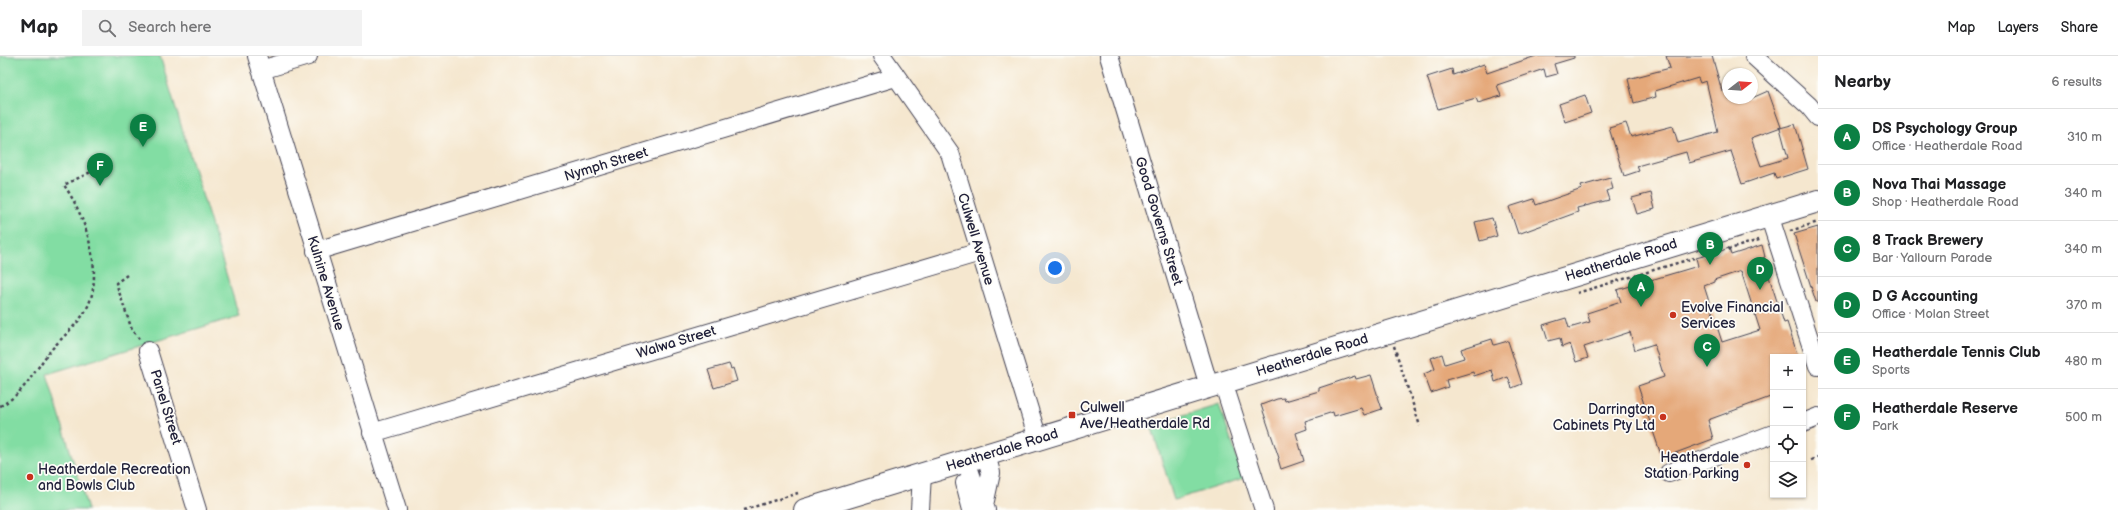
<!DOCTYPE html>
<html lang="en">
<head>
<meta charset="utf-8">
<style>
  :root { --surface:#fff; --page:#f2f2f2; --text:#202124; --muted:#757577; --line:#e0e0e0; --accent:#0b8043 }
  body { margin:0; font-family:"Balsamiq Sans",sans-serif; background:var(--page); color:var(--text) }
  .controls { position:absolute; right:12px; bottom:12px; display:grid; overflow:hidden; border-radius:0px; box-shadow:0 1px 3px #0004 }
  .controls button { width:36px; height:36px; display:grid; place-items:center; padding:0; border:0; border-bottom:1px solid var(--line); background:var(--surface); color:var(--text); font:20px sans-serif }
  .compass { position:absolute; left:1722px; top:12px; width:36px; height:36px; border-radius:50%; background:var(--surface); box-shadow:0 1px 3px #0004; rotate:73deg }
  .you { position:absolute; left:1055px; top:212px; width:14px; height:14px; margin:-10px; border:3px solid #fff; border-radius:50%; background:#1a73e8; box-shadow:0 0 0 6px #1a73e833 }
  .badge { display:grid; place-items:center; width:26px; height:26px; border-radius:50%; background:var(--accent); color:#fff; font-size:13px; font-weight:700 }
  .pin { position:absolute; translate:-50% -33px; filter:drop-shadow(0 1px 2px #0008) }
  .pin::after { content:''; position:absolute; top:21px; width:14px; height:12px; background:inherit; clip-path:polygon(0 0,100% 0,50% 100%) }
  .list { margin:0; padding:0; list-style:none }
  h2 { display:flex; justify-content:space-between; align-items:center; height:52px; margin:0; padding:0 16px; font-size:17px }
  h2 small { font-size:13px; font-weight:400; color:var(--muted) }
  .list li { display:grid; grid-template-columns:26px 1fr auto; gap:12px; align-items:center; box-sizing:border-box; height:56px; padding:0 16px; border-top:1px solid var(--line) }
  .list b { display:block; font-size:15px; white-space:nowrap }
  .list p { margin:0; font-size:13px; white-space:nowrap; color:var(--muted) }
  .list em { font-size:13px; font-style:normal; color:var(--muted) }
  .icon { flex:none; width:22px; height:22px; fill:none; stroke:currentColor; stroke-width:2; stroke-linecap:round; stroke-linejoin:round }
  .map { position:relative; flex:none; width:1818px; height:454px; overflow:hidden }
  header { display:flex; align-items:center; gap:24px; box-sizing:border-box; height:56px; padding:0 20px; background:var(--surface); border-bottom:1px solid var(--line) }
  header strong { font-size:19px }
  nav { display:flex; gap:22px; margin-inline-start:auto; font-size:14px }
  .search { width:280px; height:36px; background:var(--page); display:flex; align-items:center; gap:10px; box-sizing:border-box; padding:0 14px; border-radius:0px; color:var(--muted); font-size:15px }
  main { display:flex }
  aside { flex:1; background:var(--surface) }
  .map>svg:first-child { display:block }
  .green { fill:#82dda3; stroke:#52806f }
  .building { fill:#e5a879; fill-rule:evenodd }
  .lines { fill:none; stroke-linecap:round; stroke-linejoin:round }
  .minor-casing { stroke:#424051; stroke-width:20 }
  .major-casing { stroke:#424051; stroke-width:24 }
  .path { stroke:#424051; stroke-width:2.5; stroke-dasharray:3 3; stroke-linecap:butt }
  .minor { stroke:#fff; stroke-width:18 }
  .major { stroke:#fff; stroke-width:22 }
  .poi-dot { fill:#c8321e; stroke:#fdfcf7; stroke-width:1.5 }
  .labels { text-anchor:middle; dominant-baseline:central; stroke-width:3.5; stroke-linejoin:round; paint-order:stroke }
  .street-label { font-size:14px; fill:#22223b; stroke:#fdfcf7 }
  .poi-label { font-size:14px; fill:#22223b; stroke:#fdfcf7; text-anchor:start }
</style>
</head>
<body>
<header>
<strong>Map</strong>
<div class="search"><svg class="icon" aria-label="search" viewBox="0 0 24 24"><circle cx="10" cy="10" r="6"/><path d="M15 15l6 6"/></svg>Search here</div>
<nav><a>Map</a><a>Layers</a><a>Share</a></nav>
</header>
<main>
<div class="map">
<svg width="1818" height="454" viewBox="0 0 1818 454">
  <rect width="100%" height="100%" fill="#fdfcf7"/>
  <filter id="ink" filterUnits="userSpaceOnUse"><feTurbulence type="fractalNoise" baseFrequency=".025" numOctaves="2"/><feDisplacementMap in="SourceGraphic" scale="8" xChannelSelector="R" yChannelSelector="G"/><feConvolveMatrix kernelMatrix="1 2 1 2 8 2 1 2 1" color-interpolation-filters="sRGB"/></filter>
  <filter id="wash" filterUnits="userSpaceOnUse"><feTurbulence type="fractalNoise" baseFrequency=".012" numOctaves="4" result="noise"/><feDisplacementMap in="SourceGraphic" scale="16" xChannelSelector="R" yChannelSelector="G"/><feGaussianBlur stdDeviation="0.9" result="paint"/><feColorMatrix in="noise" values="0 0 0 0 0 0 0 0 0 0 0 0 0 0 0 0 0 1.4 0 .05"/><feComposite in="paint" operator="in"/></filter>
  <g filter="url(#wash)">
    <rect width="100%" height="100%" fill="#f5e7cf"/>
    <path class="green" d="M0 0H160L239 260 47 318 88 454H0Z
      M1219 348 1244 422 1174 444 1151 369Z"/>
    <g id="blocks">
      <path class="building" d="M1536 0H1574V2L1554 8 1557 18 1546 21 1544 13 1497 29 1501 40 1478 47 1476 42 1438 53 1427 21 1452 13 1453 19 1484 8 1487 17Z
        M1666 0H1712L1722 35 1728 34V42H1752L1768 35 1781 71 1751 82 1761 110 1788 102 1780 72 1795 68 1808 113 1776 123 1774 117 1742 128 1731 95 1689 107 1686 96 1637 110 1639 115 1624 120 1609 72 1626 67 1631 81 1673 70 1678 87 1718 76 1706 25 1700 27 1698 22 1655 35 1656 41 1634 47 1628 23 1670 12Z
        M1585 39 1591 57 1565 66 1559 48Z
        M1610 122 1613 133 1606 135 1609 144 1577 152 1578 156 1518 178 1509 151 1534 143 1536 149 1582 133 1581 130Z
        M1651 137 1655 153 1637 158 1632 142Z
        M1492 162 1497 180 1480 185 1475 166Z
        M1818 171V246H1816L1794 178Z
        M1762 189 1765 201 1763 202 1784 267 1787 266 1798 301H1773V340L1708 364 1713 383 1662 402 1638 330 1664 321 1654 288 1635 294 1630 276 1584 291 1588 302 1576 306 1570 288 1562 291 1560 282 1548 285 1543 269 1566 262 1569 272 1590 266 1587 257 1621 246 1617 234 1698 210 1696 202 1718 196 1729 192 1731 199ZM1741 215 1760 274 1722 286 1704 230 1714 226V224Z
        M1492 283 1494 289 1508 285 1522 328 1512 332 1508 321 1495 326 1492 314 1474 320 1473 316 1446 324 1448 331 1431 337 1424 318 1435 313 1431 302 1442 298 1445 308 1464 302 1461 293Z
        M729 308 731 313 733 312 737 325 714 332 708 314Z
        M1371 319 1382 353 1364 359 1361 352 1334 360 1333 356 1305 365 1307 373 1296 377 1304 405 1281 413 1278 403 1279 402 1261 349 1277 343 1284 342 1285 345 1319 335V332L1355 320 1356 323Z"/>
    </g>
  </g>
  <g filter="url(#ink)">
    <use href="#blocks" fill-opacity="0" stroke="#424051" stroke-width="1"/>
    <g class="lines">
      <g class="minor-casing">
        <path id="minor" d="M257 0 397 454
          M882 0 950 97 1038 383
          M1109 0 1209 330
          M1754 0 1809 50 1818 61
          M261 14 308 0
          M1769 159 1818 310
          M316 195 896 21
          M148 295 197 454
          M1223 326 1264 454
          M1803 367 1818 361
          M372 377 980 196
          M966 405 975 431 986 454
          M1669 417 1773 378
          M965 427 972 454
          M984 449 991 417 986 399
          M920 454 922 418"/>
      </g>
      <g class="major-casing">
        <path id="major" d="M805 454 1818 145"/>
      </g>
      <path class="path" d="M1790 175 1818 166
        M1728 192 1730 193 1762 183
        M127 219 116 227 132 274 140 284
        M1577 237 1694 202
        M1394 290 1420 370
        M0 350C21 340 33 318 47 299 59 283 79 269 88 250 104 215 85 159 64 129L93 115
        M1811 404 1818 401
        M744 454 798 437"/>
      <use href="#minor" class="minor"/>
      <use href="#major" class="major"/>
    </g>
  </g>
  <g class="poi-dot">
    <circle cx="1673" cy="259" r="4"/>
    <rect x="1068" y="355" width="8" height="8" rx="2"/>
    <circle cx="1663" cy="361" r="4"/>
    <circle cx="1747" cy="409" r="4"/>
    <circle cx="30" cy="421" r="4"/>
  </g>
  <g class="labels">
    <g class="street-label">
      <text transform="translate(606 108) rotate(-17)">Nymph Street</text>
      <text transform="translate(1159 165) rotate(73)">Good Governs Street</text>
      <text transform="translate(976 183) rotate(73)">Culwell Avenue</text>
      <text transform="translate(1621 204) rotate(-17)">Heatherdale Road</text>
      <text transform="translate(326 227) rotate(73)">Kulnine Avenue</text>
      <text transform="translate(676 286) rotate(-17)">Walwa Street</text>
      <text transform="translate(1312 299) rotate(-17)">Heatherdale Road</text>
      <text transform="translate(166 351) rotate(73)">Panel Street</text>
      <text transform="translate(1002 394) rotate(-17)">Heatherdale Road</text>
    </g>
    <g class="poi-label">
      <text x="1681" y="251">Evolve Financial<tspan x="1681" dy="16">Services</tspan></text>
      <text x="1080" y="351">Culwell<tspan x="1080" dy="16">Ave/Heatherdale Rd</tspan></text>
      <text x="1655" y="353" text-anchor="end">Darrington<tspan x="1655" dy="16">Cabinets Pty Ltd</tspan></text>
      <text x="1739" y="401" text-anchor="end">Heatherdale<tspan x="1739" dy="16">Station Parking</tspan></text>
      <text x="38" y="413">Heatherdale Recreation<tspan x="38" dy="16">and Bowls Club</tspan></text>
    </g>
  </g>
</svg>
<div class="controls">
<button>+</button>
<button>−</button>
<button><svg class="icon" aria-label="locate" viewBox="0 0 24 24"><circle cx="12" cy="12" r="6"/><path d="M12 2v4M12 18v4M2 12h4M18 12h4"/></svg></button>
<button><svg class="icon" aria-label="layers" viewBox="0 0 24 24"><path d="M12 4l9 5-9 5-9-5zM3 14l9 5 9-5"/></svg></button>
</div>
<svg class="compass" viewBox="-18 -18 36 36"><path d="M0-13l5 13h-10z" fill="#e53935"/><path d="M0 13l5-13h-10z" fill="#757577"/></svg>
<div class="you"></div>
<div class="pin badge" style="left:1641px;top:251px">A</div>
<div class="pin badge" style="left:1710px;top:209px">B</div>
<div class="pin badge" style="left:1707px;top:311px">C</div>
<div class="pin badge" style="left:1760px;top:234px">D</div>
<div class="pin badge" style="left:143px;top:91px">E</div>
<div class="pin badge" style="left:100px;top:130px">F</div>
</div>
<aside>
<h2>Nearby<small>6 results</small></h2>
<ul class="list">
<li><span class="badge">A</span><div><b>DS Psychology Group</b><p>Office · Heatherdale Road</p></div><em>310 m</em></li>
<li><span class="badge">B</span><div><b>Nova Thai Massage</b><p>Shop · Heatherdale Road</p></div><em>340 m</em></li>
<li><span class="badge">C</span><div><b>8 Track Brewery</b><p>Bar · Yallourn Parade</p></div><em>340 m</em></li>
<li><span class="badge">D</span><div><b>D G Accounting</b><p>Office · Molan Street</p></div><em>370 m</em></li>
<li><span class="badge">E</span><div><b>Heatherdale Tennis Club</b><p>Sports</p></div><em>480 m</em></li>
<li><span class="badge">F</span><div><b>Heatherdale Reserve</b><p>Park</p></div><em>500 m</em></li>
</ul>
</aside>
</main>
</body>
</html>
